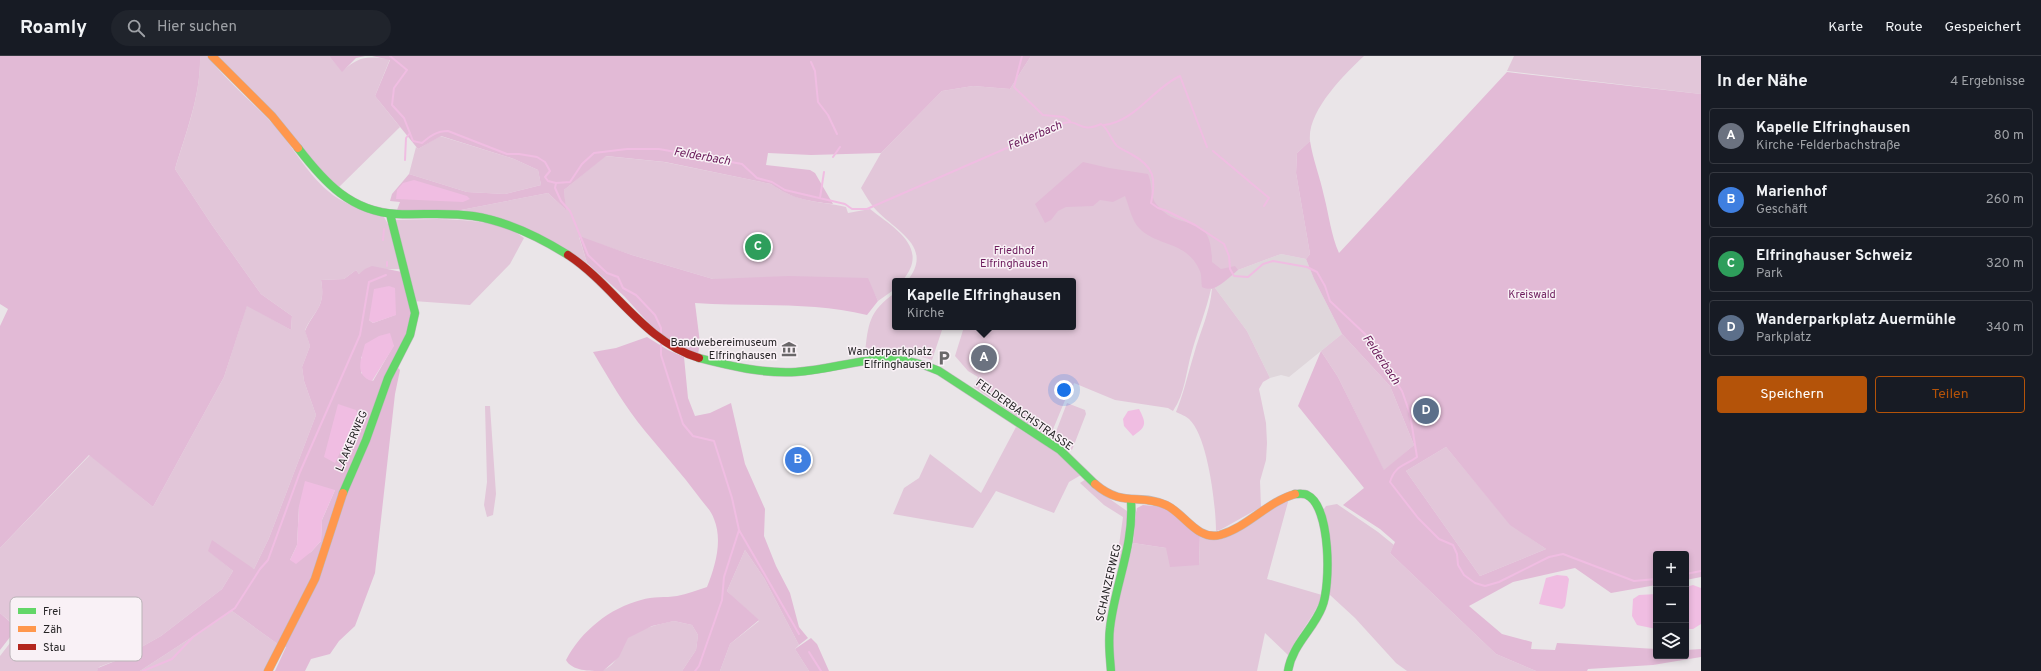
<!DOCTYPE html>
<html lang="de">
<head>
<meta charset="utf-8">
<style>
  :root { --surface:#171b24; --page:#20242c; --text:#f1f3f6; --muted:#9ea1a6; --line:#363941; --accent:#b45309 }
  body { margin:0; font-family:Overpass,sans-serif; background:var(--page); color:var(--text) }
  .controls { position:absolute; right:12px; bottom:12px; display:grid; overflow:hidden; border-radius:4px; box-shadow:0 2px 6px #0003 }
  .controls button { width:36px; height:36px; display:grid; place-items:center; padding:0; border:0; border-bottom:1px solid var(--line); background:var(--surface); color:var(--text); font:20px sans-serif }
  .you { position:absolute; left:1064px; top:334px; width:14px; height:14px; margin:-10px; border:3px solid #fff; border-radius:50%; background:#1a73e8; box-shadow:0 0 0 6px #1a73e833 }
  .badge { display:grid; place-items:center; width:26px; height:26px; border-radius:50%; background:var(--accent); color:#fff; font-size:13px; font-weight:700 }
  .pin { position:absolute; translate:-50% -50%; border:2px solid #fff; box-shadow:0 1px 4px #0006 }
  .popup { position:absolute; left:892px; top:222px; width:184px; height:52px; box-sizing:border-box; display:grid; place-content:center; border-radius:4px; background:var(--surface); filter:drop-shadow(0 1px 3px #0005); font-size:13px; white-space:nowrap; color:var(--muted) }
  .popup b { font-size:15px; color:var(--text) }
  .popup::after { content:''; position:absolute; left:50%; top:100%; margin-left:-8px; border:8px solid transparent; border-top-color:var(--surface) }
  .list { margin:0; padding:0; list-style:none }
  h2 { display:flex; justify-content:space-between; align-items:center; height:52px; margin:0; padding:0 16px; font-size:17px }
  h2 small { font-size:13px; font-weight:400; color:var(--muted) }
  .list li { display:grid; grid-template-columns:26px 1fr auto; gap:12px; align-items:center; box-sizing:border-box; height:56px; margin:0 8px 8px; padding:0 8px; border:1px solid var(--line); border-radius:4px }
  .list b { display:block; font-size:15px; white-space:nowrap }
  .list p { margin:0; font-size:13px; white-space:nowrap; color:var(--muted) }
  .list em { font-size:13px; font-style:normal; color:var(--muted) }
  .actions { display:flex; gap:8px; padding:12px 16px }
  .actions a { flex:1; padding:9px 0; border:1px solid var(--accent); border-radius:4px; text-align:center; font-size:14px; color:var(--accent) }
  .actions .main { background:var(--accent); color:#fff }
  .icon { flex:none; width:22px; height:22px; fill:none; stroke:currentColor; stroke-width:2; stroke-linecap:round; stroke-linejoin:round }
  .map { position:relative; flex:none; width:1701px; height:615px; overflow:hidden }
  header { display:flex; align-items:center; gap:24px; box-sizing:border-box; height:56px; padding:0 20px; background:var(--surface); border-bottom:1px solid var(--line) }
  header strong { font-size:19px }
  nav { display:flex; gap:22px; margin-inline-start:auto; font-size:14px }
  .search { width:280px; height:36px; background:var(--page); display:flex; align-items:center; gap:10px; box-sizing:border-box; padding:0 14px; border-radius:22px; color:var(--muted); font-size:15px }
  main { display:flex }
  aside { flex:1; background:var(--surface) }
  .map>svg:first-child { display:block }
  .built { fill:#dfd6db }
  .green { fill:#e2c6d9 }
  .forest { fill:#e2bad6; fill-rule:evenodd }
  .water { fill:#f0bde2 }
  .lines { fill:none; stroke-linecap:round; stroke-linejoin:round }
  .stream { stroke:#f0bde2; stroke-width:2 }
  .fast-casing { stroke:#bdb9bb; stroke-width:9 }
  .slow-casing { stroke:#bdb9bb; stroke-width:9 }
  .jam-casing { stroke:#bdb9bb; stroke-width:9 }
  .fast { stroke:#63d668; stroke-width:8 }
  .slow { stroke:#ff974d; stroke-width:8 }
  .jam { stroke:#b3261e; stroke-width:8 }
  .labels { text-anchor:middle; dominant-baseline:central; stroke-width:3; stroke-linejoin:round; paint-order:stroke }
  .park-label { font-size:11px; fill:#6d1d5d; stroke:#f9f1f6 }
  .poi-label { font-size:11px; fill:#252325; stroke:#f9f1f6; text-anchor:end }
  .street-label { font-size:11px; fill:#252325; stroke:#f9f1f6 }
  .water-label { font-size:12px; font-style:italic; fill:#681858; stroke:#f9f1f6 }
  .key { fill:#f9f1f6; stroke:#b9b3b7; stroke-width:1 }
  .key-label { font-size:11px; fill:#252325 }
</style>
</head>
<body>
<header>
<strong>Roamly</strong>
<div class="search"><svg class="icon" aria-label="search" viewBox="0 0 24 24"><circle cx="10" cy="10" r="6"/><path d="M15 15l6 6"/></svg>Hier suchen</div>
<nav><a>Karte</a><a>Route</a><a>Gespeichert</a></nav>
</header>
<main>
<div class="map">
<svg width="1701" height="615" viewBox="0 0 1701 615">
  <rect width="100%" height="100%" fill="#eae5e8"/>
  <path class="built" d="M1281 198 1306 203 1314 223 1342 278 1289 321 1281 319 1270 322 1247 275 1215 232 1238 214Z"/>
  <path class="green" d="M200 0H207C227 25 251 45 273 68 295 92 310 125 339 143 353 151 368 156 384 161L389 170 400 213 369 214 359 218 356 214 344 223 321 224C326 251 315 253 305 274L310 290 302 311 304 325 316 359 269 482 254 513 209 495 233 515 222 533 161 580 120 603 99 611 97 615H0V600L20 574 0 557V492L90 399 153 451 224 321 247 249 291 274 292 260 261 238 212 169 175 113C186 77 201 39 200 0Z
    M218 0H329L342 15C361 0 364 0 390 3L375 40 400 71 338 132 317 111 273 56Z
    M1031 0H1364C1344 19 1307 55 1310 85L1297 97 1296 117 1310 198 1306 203 1281 198 1238 214 1215 232 1247 275 1270 322 1263 326 1259 333 1266 367 1267 387 1266 404 1260 425 1261 451 1220 474 1216 475C1216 451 1208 380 1189 363 1186 360 1180 358 1176 356 1184 337 1188 317 1194 298 1200 276 1210 256 1212 233H1211C1206 255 1198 274 1192 295 1186 315 1185 338 1173 355L1168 352 1115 344 1074 327 1071 338 1068 337 1049 383 974 331 978 321 968 315 955 300 964 271H1073V225H907C934 192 898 176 877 155 871 149 866 140 861 132L881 97 942 35 973 30 1010 33Z
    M1514 0H1701V38L1507 15Z
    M440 80 514 103 538 114 541 129 505 138 467 136 409 118 416 91 418 93Z
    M605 100 664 106 771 128C798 147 815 144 846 151L848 157 870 153C894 172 931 192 902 225H895V233L878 245 867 222 713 223 632 199 579 181 587 207C557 188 528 170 494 160 483 157 472 156 461 154L548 137 565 153 564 134Z
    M438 163C463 164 504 165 524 182L510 208 470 249 413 245 393 164Z
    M895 237V271H943L932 304C909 296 889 295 865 298 868 268 869 255 895 237Z
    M1342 278 1390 330 1414 389 1384 415 1338 321 1321 295Z
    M1067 347 1085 354 1086 358 1072 394 1054 381Z
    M485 350H490L496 438 493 459 487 461 484 449 487 426Z
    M1016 371 1058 397 1081 419 1069 426 1054 457 996 435 973 472 893 458 904 432 919 422 930 398 981 437Z
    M1446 391 1510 468 1546 493 1480 520 1406 415Z
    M1086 423 1104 439 1127 455 1131 472 1120 511 1118 496 1123 461 1104 449 1080 427Z
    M1287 442 1288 446 1267 523 1322 539C1315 561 1298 577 1288 599L1265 577 1257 615H1113L1111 589 1117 551 1133 487 1166 492 1199 509 1200 478 1213 482Z
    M1337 448 1378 476 1394 489 1390 497 1496 598 1536 615H1407L1396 607 1355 562 1330 539V500L1324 453 1326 450Z
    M745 494 764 522 799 589 795 593 809 615H720L730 588 759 565 727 535Z
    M232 555 279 589 268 615H140Z
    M674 565 692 569 698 579 696 594 682 615H601C620 608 618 593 627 582 635 574 662 567 674 565Z"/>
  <path class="forest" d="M0 0H200C201 39 186 76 175 113L212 169 261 238 292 260 291 274 247 250 224 321 153 451 89 399 0 492V270L8 253 0 248Z
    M329 0H365L356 2 342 16Z
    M372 0H1031L1010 33 973 30 942 35 881 97 811 99 768 97 766 109 810 114 815 117 833 148C808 145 792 143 771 128L665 106 606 100 564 134 566 154 548 137 461 154H397L400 146 390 145 392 138 409 118 467 136 505 138 541 129 538 114 514 103 441 80 418 93 375 40 390 4Z
    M1507 16 1701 38V521L1686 524V498H1656V529L1611 537 1575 512 1513 526 1469 550 1502 578 1532 586 1531 593 1555 594 1557 587 1656 593V600H1686V594L1701 593V601L1653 609 1588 613 1587 615H1536L1496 598 1390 497 1395 486 1380 473 1343 449 1364 432 1298 350 1321 295 1338 321 1384 414 1414 389 1390 330 1342 278 1314 223 1306 203 1310 198 1296 117 1297 97 1310 85C1313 104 1320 121 1324 140 1329 159 1331 179 1339 197ZM1446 391 1510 469 1546 493 1480 520 1406 415Z
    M1083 106 1109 112 1148 118C1153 129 1149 141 1158 150 1181 178 1212 152 1212 206L1221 213 1235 210 1238 214C1228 222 1215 238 1202 231 1201 225 1202 218 1199 213 1185 184 1157 191 1139 172 1132 165 1129 150 1125 140L1113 146 1100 144 1093 150 1066 151 1058 155 1051 164 1045 167 1035 148Z
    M579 180 632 199 713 223 789 220 868 222 878 245 867 259C812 245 752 251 695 247L700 287 698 298 676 289 654 273 624 240 587 207Z
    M372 210 402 216 413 257 398 312 400 314 395 338 375 517 355 570 339 585 330 598 311 603 305 615H275L286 591 279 589 232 555 140 615H97L98 612 120 603 161 580 222 533 233 515 208 495 212 484 254 513 269 482 316 359 304 325 302 311 310 290 305 275C315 253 326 251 321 224L344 223 356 214 359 218 365 213ZM395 232V259L373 267 369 264ZM394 289 373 325 361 317V301ZM356 354 352 381 340 395 335 407ZM335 434 322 464 321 485 311 496 303 500 290 504 297 489 299 450Z
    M647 281 668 294 684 301 688 342 695 360 710 357 731 347 745 408 765 453 764 480 776 510 790 537 799 571 808 582 799 589 764 522 745 494 727 535 759 564 730 588 720 615H682L696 594 698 579 692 569 674 565 652 570 628 582 619 601 603 615C589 615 572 615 566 604 581 575 610 552 641 544 653 540 665 542 677 540 687 538 697 534 707 531 715 511 723 485 714 463 711 454 704 448 699 441 682 418 663 397 645 375 625 351 609 323 593 296L616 292Z
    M1143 449 1165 451 1200 478 1199 509 1170 511 1166 492 1133 487C1135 476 1134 463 1137 452Z
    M0 557 17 572 0 594Z
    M811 582 817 588 829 615H809L795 593Z"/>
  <path class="water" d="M414 124 467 140 470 143 463 146 396 143 397 134 403 127Z
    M389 230 395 232 396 259 373 267 369 264 374 233Z
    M390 277 394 290 372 325C354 319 361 303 365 288L379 280Z
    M338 348 356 354 360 365C352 380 341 392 335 407L324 401Z
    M1139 353C1147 368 1146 371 1133 380L1124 370 1123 363 1128 355Z
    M305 425 335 434 322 464 321 485 311 496 296 508 290 504 297 489 299 450Z
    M1557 519 1567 520 1569 523 1565 550 1562 553 1539 548 1546 522Z
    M1693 529 1701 532V568L1693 573H1686V531Z
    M1656 538V573L1637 569 1632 560 1633 543 1639 539Z"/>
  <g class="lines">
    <path class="stream" d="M390 0 407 14 394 32 392 49 404 62 413 85 422 87C430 80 437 75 448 75L507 98H519L537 101 545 106 550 115 545 121 548 125 556 127 570 126 582 108 594 97 627 93H659L742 108 757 122 772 126 785 134 845 148 852 153H867L1064 67C1080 63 1079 78 1101 68 1108 72 1111 84 1117 90 1122 94 1126 95 1131 98 1155 111 1156 123 1151 147L1158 152 1167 155 1195 169 1224 188 1229 200 1230 213 1234 220 1248 221 1263 208 1273 205 1307 211 1317 216 1325 230 1330 245 1365 278 1402 335 1410 358 1417 401C1405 410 1395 409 1390 426L1418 462 1439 483 1453 489 1457 498 1458 509 1464 519 1475 527 1485 530 1499 526 1549 501 1563 498 1634 525 1656 523
      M1022 0 1014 31 1043 59 1064 61 1070 65
      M811 6 815 15 818 46 828 59 837 78
      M1104 69C1135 66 1153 32 1180 20L1207 91
      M1213 95 1269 142 1264 150
      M833 101 840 91
      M405 104 406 82 410 77
      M556 127 555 132 561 145 570 155 588 199 607 217 618 221 623 232 636 239 655 259 661 272V281
      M820 142 824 116
      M383 184 384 173
      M387 210V206
      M661 287V299L683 368 693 380 714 385 732 442 739 474 724 521 722 544 699 610 695 615
      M739 474 799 578
      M1686 518 1701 515
      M809 596 821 615
      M143 615 172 603 193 581 235 552 260 513 268 504 300 416 360 279 369 226 386 219"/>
    <g class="fast-casing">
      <path id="fast" d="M298 92C324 126 351 156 397 158 423 159 448 156 473 160 507 165 539 181 568 199
        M699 302C730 310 764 318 796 316 851 312 883 290 939 315L1060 394 1095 428
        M343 437 366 384 388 322 410 279 415 257 390 158
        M1111 615C1110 601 1108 586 1110 572 1115 528 1134 490 1131 445
        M1288 615C1292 589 1313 574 1322 551 1331 530 1331 450 1307 439 1304 437 1298 438 1295 438"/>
    </g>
    <g class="slow-casing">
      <path id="slow" d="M212 0 272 60 298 92
        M1095 428C1123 452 1139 437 1166 449 1184 457 1197 485 1220 479 1248 471 1267 446 1295 438
        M268 615 315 523 343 437"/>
    </g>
    <g class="jam-casing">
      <path id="jam" d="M568 199C615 230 643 285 699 302"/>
    </g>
    <use href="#fast" class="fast"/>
    <use href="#slow" class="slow"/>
    <use href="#jam" class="jam"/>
  </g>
  <defs>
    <g id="museum-bare" transform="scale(1.2)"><path d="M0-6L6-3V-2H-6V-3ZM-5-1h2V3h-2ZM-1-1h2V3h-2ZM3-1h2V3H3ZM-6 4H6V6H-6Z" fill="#6a6769" stroke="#f9f1f6" stroke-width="2.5" paint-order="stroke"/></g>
    <g id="parking-bare" transform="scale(1.2)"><path d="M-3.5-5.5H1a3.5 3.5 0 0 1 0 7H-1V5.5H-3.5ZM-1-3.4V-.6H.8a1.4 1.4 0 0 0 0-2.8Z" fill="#6a6769" stroke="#f9f1f6" stroke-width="2.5" paint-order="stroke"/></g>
  </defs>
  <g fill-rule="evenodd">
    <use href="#museum-bare" x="789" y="293"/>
    <use href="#parking-bare" x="944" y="302"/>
  </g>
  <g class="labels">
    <g class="park-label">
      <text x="1014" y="195">Friedhof<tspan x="1014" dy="13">Elfringhausen</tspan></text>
      <text x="1532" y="239">Kreiswald</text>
    </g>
    <g class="poi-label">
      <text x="777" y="287">Bandwebereimuseum<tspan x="777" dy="13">Elfringhausen</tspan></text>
      <text x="932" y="296">Wanderparkplatz<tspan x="932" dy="13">Elfringhausen</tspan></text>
    </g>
    <g class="street-label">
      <text transform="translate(1024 359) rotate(35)">FELDERBACHSTRASSE</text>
      <text transform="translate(352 385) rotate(-67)">LAAKERWEG</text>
      <text transform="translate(1109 527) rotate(-77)">SCHANZERWEG</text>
    </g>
    <g class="water-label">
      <text transform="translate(1035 80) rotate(-23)">Felderbach</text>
      <text transform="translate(702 101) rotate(10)">Felderbach</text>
      <text transform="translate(1381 304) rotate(56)">Felderbach</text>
    </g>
  </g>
  <rect x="10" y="541" width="132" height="64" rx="6" class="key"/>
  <rect x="18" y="552" width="18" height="6" fill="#63d668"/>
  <rect x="18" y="570" width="18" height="6" fill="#ff974d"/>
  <rect x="18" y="588" width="18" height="6" fill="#b3261e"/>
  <g class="key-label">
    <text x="43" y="559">Frei</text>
    <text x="43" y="577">Zäh</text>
    <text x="43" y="595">Stau</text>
  </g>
</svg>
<div class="controls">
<button>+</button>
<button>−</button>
<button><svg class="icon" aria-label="layers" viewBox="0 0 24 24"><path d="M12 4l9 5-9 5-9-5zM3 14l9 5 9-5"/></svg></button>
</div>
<div class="you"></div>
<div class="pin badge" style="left:984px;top:302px;background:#6b7280">A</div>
<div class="popup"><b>Kapelle Elfringhausen</b>Kirche</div>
<div class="pin badge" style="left:798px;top:404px;background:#3f7fe0">B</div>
<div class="pin badge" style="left:758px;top:191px;background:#2e9e5b">C</div>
<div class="pin badge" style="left:1426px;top:355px;background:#5c6f8a">D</div>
</div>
<aside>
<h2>In der Nähe<small>4 Ergebnisse</small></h2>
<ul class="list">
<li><span class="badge" style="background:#6b7280">A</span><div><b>Kapelle Elfringhausen</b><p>Kirche · Felderbachstraße</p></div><em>80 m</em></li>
<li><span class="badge" style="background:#3f7fe0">B</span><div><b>Marienhof</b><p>Geschäft</p></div><em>260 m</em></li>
<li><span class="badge" style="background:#2e9e5b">C</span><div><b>Elfringhauser Schweiz</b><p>Park</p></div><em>320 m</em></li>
<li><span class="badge" style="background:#5c6f8a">D</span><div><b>Wanderparkplatz Auermühle</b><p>Parkplatz</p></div><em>340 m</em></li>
</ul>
<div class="actions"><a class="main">Speichern</a><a>Teilen</a></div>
</aside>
</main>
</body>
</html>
